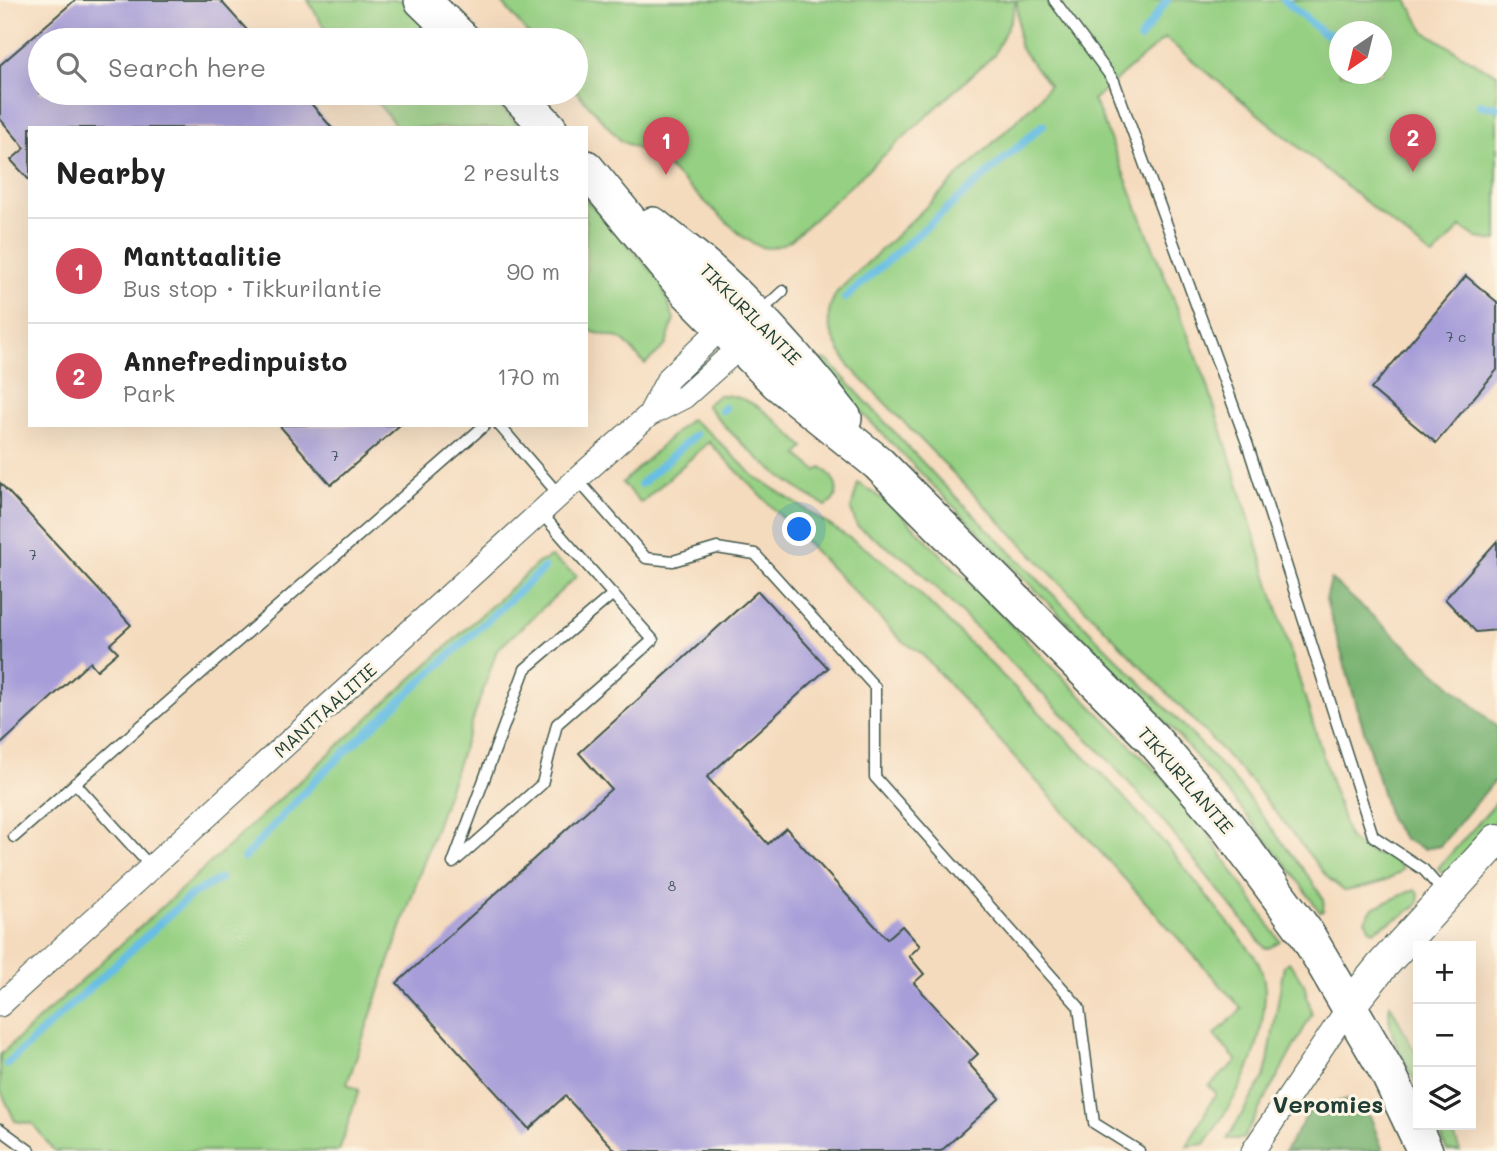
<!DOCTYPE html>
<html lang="en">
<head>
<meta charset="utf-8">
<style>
  :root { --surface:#fff; --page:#f6f6f6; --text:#222; --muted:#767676; --line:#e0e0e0; --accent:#d1495b }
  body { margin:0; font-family:Mali,sans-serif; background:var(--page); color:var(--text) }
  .controls { position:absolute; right:21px; bottom:21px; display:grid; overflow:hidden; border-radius:0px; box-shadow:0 7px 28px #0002 }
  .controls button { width:63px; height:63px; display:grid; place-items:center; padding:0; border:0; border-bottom:2px solid var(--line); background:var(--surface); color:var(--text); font:35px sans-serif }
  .compass { position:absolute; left:1329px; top:21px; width:63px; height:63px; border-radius:50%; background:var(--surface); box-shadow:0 7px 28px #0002; rotate:215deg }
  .you { position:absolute; left:800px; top:530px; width:24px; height:24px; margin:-18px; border:5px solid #fff; border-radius:50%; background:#1a73e8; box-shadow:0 0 0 10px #1a73e833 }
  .badge { display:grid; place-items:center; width:46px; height:46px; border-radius:50%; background:var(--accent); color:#fff; font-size:23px; font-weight:700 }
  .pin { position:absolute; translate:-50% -58px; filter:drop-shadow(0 2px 4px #0008) }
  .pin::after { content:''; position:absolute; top:37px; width:24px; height:21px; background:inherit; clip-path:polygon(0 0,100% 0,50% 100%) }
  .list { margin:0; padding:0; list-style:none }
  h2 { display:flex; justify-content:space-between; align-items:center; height:91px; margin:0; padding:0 28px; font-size:30px }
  h2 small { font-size:23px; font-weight:400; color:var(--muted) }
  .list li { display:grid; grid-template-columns:46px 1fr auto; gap:21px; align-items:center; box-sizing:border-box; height:105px; padding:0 28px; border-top:2px solid var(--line) }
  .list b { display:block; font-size:26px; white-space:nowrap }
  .list p { margin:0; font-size:23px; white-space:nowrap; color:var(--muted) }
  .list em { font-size:23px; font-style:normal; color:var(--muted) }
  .icon { flex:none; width:38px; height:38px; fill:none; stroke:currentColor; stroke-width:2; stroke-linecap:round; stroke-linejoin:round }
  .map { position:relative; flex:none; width:1497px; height:1151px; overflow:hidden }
  .search { position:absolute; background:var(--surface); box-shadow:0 7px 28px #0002; left:28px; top:28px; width:560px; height:77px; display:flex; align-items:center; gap:18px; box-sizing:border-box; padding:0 24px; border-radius:38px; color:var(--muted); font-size:26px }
  .panel { position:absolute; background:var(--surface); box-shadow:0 7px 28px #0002; left:28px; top:126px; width:560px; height:301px; border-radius:0px }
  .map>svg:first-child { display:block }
  .green { fill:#96d083; stroke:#5a865c; stroke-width:2; fill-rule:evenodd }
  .forest { fill:#78b271; stroke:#4c7852; stroke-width:2 }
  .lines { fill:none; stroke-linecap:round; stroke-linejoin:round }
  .stream { stroke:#67bee4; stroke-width:8 }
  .building { fill:#a79ed9 }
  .lane-casing { stroke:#3f5549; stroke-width:13 }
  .street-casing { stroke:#3f5549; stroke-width:25 }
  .secondary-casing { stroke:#3f5549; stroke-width:34 }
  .primary-casing { stroke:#3f5549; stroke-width:38 }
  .lane { stroke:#fff; stroke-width:10 }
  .street { stroke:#fff; stroke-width:23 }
  .secondary { stroke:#fff; stroke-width:32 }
  .primary { stroke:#fff; stroke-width:35 }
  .labels { text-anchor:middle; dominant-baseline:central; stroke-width:6; stroke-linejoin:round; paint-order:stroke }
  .number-label { font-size:14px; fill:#41555d }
  .street-label { font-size:18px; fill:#1f3d34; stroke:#fcf5e5 }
  .district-label { font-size:24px; font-weight:bold; fill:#1f3d34; stroke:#fcf5e5 }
</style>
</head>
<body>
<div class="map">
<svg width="1497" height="1151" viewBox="0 0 1497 1151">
  <rect width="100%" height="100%" fill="#fcf5e5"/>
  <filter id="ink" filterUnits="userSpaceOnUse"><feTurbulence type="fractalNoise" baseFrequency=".0143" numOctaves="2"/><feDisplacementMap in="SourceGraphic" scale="14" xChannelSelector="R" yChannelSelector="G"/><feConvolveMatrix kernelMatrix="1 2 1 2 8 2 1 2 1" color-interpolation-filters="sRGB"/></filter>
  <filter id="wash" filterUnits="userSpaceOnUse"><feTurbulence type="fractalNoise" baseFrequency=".00686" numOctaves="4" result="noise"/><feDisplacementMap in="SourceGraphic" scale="28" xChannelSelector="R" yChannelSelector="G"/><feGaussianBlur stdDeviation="1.57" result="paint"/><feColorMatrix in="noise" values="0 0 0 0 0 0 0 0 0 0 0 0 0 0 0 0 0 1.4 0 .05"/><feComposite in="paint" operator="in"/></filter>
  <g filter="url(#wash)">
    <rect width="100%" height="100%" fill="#f5dbbe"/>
    <path class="green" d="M308 0H402L437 40H331Z
      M500 0H1016L1012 17 994 55 791 240C770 252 762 250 743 237L658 158 621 141 576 91V40H533Z
      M1017 0H1407L1424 31 1483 68 1497 74V241L1477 238 1461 227 1433 257 1165 38 1093 100 1100 114 1206 380 1349 839 1373 854 1393 856 1403 869C1388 884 1365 887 1344 891L1327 877 1253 784 1202 729 850 367C835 342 818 322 837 292L1038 100 1049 85 1019 46ZM1340 32H1382V74H1340Z
      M370 93H487L521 128H398Z
      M586 199 660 280 674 319 666 345 645 364 622 339 593 332 586 325Z
      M823 360 828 361 940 481 1184 726 1236 782 1309 877 1324 900 1323 911 1320 912 1294 875 1238 805 1174 731 860 411 819 361Z
      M719 395C755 394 779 424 804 447L798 455 817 471 822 467C835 478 845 495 826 506 778 479 741 447 706 405Z
      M690 419 710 433 754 476 871 552 902 576 1112 784 1167 846 1254 955C1268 977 1266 997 1262 1022 1253 1075 1233 1100 1205 1144L1187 1146 1216 1093 1209 1086 1237 1061 1214 1035 1242 1009 921 653 901 640 709 442 641 503 622 483Z
      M858 483 893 506 1169 784 1196 817 1280 941 1269 948H1265L1162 820 1104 755 911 563 857 526 851 510Z
      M551 557 577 576 497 650 347 1084 359 1090 339 1151H54L33 1124 15 1121 0 1089V1055L538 563Z
      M1497 802V820L1449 872 1442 873 1438 868Z
      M1415 889 1419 894 1418 904 1404 915 1373 931 1370 929 1365 920 1373 908Z
      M1289 962 1304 984 1312 1014 1243 1139H1227L1264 1077 1268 1062 1284 965Z
      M1390 1004 1418 1058V1086C1406 1063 1384 1031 1390 1004Z
      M1436 1125H1450L1460 1151H1447Z"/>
    <path class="forest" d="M1331 579 1497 727V778L1440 846 1424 849 1404 839 1390 820 1326 600Z
      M1349 1100 1371 1118 1383 1151H1285L1313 1106Z"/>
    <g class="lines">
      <path class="stream" d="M1284 0 1323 33 1340 36
        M1140 39 1167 0
        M1480 105 1497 107
        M845 298 1043 125
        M722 410 725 408
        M641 484 695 435
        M244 858 318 777 544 568
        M7 1064 191 895 220 879"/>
    </g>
    <g id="blocks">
      <path class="building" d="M75 0H220L256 40H40V93H302L332 128H30V181L11 160 25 148 0 119V65Z
        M1466 276 1497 302V370L1436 443 1371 389Z
        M279 425H400L331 485Z
        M0 483 131 625 110 644 118 652 97 670 90 662 0 745Z
        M1497 541V630L1476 632 1445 599Z
        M758 591 828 668 707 777 768 844 786 828 887 939 902 926 920 946 909 956 924 974 914 983 978 1054 968 1063 1000 1098 941 1151H616L565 1096 529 1129 397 983 611 789 579 753Z"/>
    </g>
  </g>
  <g filter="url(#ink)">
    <use href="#blocks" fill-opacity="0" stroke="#3f5549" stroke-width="2"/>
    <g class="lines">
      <g class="lane-casing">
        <path id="lane" d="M1054 0 1114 81 1247 443 1373 836 1424 870 1444 893
          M760 312 783 291
          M499 425 560 496
          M577 479 646 558 673 561 717 548 755 554 875 687V777L1079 1007 1094 1123 1139 1151
          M541 513 653 640 557 724 542 784 453 863 525 669 613 594
          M75 783 152 868
          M14 837 485 425
          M0 1129 30 1151"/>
      </g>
      <g class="street-casing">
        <path id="street" d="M649 415 668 379 722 327 736 323
          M0 1005 577 479 649 415 684 397 741 346 746 335
          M1253 1151 1350 1005"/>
      </g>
      <g class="secondary-casing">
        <path id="secondary" d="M1350 1005 1381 967 1497 840"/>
      </g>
      <g class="primary-casing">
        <path id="primary" d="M422 0 463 40
          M516 93 549 128
          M586 168 689 293 777 382 878 463 1151 737 1224 822 1306 933 1388 1073 1425 1151
          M653 225C672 241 693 255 711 272 760 316 804 366 844 418"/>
      </g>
      <use href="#lane" class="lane"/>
      <use href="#street" class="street"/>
      <use href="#secondary" class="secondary"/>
      <use href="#primary" class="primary"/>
    </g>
  </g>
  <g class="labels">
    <g class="number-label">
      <text x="1456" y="336">7 c</text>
      <text x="335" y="455">7</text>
      <text x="33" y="554">7</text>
      <text x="672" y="885">8</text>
    </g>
    <g class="street-label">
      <text transform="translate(751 314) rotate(45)">TIKKURILANTIE</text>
      <text transform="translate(325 710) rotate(-42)">MANTTAALITIE</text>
      <text transform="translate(1186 780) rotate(49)">TIKKURILANTIE</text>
    </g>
    <g class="district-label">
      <text x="1328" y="1103">Veromies</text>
    </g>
  </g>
</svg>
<div class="controls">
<button>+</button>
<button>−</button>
<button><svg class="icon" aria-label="layers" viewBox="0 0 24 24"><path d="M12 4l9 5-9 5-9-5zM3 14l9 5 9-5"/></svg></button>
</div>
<svg class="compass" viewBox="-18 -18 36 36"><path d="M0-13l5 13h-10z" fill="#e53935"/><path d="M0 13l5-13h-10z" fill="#767676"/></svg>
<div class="you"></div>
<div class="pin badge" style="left:666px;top:175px">1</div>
<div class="pin badge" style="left:1413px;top:172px">2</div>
<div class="search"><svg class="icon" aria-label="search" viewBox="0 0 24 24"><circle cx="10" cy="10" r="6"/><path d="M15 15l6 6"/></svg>Search here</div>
<section class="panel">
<h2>Nearby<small>2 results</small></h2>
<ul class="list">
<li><span class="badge">1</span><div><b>Manttaalitie</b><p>Bus stop · Tikkurilantie</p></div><em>90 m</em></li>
<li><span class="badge">2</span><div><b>Annefredinpuisto</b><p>Park</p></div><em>170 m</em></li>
</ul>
</section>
</div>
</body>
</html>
